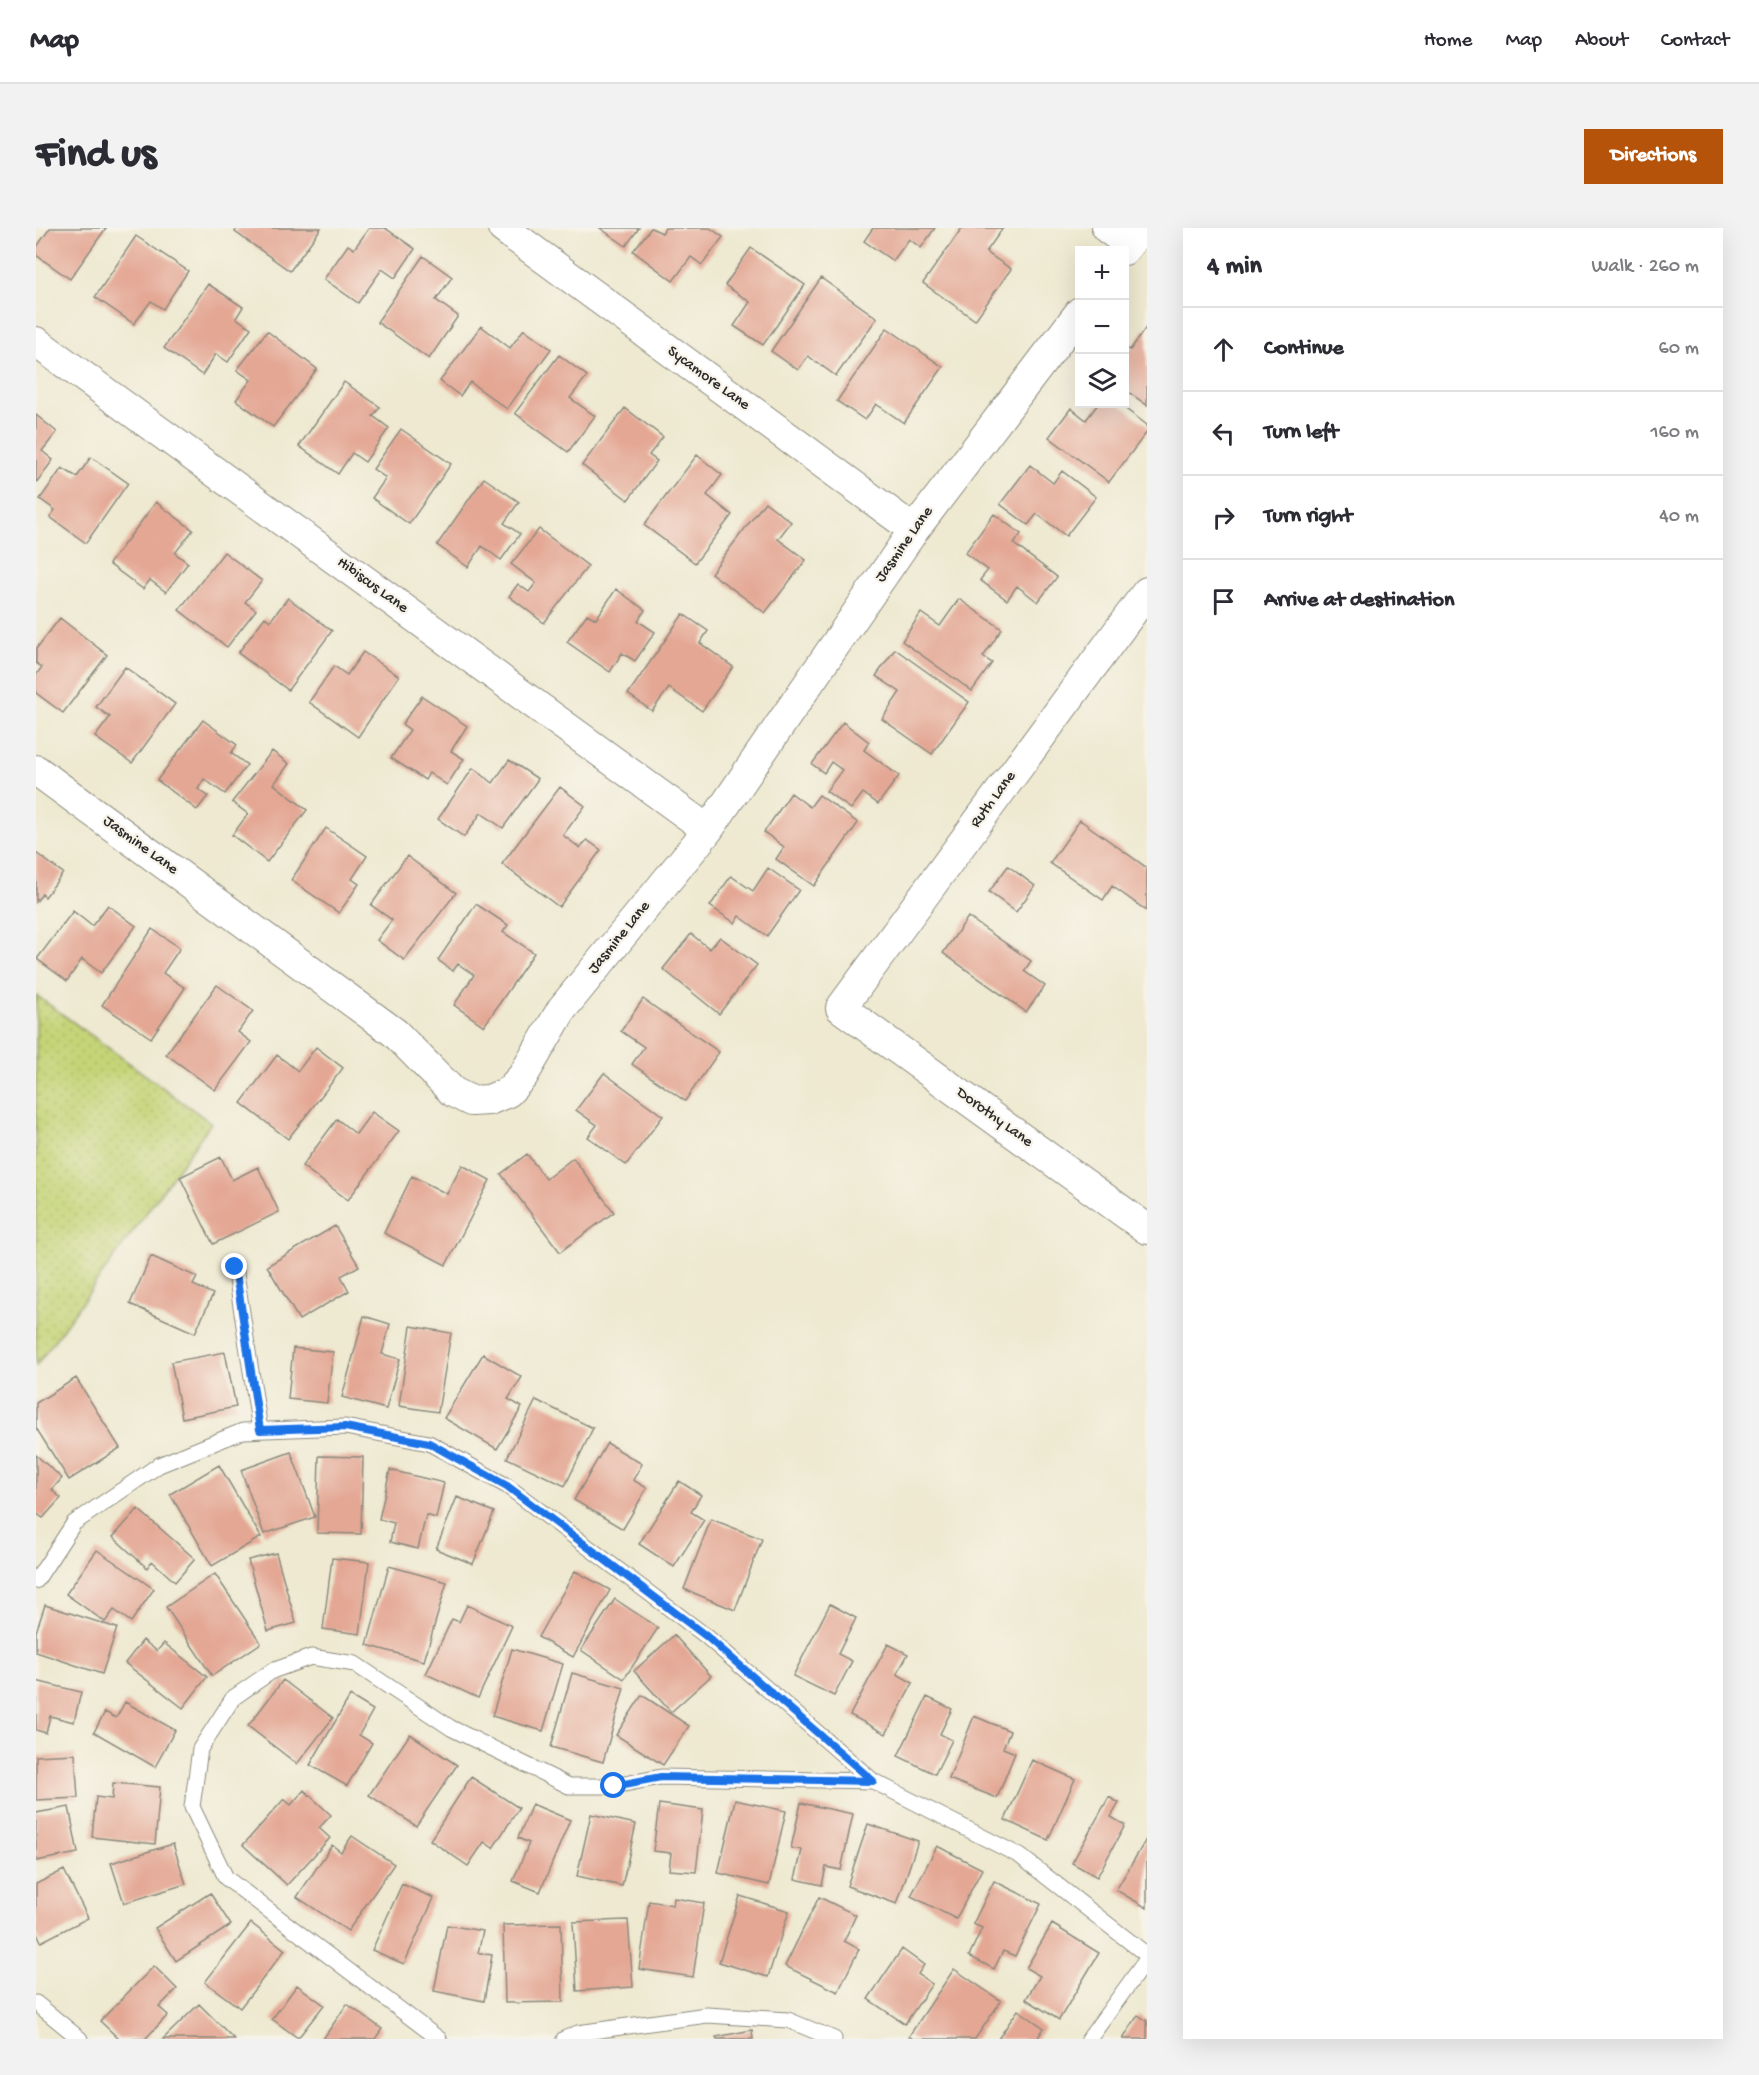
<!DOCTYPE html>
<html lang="en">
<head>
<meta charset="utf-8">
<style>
  :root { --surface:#fff; --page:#f2f2f3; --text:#2b2b33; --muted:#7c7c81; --line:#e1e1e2; --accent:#b45309 }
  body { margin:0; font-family:"Gochi Hand",sans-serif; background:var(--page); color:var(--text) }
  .controls { position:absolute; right:18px; top:18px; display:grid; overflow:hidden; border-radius:0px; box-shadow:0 6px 24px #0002 }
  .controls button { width:54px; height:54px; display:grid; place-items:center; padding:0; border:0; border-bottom:2px solid var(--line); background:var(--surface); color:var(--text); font:30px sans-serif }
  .stop { position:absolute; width:18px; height:18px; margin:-14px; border:4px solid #1a73e8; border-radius:50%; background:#fff }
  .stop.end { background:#1a73e8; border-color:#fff; box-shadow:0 2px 6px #0008 }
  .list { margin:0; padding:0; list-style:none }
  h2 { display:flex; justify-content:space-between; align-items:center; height:78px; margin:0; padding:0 24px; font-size:26px }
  h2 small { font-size:20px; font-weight:400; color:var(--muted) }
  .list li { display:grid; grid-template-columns:39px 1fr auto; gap:18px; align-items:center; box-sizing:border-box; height:84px; padding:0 24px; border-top:2px solid var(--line) }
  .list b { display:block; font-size:22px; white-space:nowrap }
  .list em { font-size:20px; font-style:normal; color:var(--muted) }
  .icon { flex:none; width:33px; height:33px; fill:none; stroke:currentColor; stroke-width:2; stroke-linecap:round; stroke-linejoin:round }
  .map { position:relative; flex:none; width:1111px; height:1811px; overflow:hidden; border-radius:0px }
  header { display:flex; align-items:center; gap:36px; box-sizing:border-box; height:84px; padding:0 30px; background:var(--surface); border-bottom:2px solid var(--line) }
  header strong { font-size:28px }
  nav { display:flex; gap:33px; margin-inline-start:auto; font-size:21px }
  .intro { display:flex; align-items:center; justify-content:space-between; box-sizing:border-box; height:144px; padding:0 36px }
  h1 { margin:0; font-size:42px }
  .button { padding:15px 27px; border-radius:0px; background:var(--accent); color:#fff; font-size:21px; font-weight:700 }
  main { display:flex; gap:36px; padding:0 36px }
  aside { flex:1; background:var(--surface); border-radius:0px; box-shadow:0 6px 24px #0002 }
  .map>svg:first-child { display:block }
  .grass { fill:url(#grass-dots); stroke:#788051; stroke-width:1.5 }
  .building { fill:#e4a794 }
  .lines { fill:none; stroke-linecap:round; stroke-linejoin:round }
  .service-casing { stroke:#8c8a7e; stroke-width:17 }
  .minor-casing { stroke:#8c8a7e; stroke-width:32 }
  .service { stroke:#fff; stroke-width:15 }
  .minor { stroke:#fff; stroke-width:30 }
  .route { stroke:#1a73e8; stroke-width:8 }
  .labels { text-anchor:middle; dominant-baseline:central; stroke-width:4.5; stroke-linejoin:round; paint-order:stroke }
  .street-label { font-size:16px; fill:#2b2b2b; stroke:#f7f3e8 }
</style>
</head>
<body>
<header>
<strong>Map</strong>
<nav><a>Home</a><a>Map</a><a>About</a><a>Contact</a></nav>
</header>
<div class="intro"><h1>Find us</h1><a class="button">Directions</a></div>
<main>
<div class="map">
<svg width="1111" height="1811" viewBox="0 0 1111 1811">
  <defs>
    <pattern id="grass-dots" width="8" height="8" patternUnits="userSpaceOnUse" patternTransform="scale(1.5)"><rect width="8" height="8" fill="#c5d477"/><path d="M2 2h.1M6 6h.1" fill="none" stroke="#a9b667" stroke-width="1.8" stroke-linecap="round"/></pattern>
  </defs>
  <rect width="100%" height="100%" fill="#f7f3e8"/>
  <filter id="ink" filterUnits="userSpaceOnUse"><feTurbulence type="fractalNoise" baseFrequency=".0167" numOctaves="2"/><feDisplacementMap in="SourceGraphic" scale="12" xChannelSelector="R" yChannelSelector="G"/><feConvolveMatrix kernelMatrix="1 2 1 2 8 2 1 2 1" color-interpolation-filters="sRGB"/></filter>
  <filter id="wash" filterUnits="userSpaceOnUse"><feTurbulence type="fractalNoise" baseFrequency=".008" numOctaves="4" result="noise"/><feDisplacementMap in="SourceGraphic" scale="24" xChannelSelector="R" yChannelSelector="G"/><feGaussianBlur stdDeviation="1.35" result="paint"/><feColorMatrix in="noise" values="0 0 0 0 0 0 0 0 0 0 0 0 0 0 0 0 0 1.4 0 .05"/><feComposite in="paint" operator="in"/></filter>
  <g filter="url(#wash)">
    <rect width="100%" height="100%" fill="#eee9d0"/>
    <path class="grass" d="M0 767 175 895 0 1138Z"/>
    <g id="blocks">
      <path class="building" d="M14 0H70L34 51 0 27V20Z
        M201 0H285L254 43 199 4Z
        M333 0H349L379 21 359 50 346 41 322 75 288 51 312 17 318 21Z
        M564 0H603L590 18Z
        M615 0 626 5 629 0H674L687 9 666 37 655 29 637 53 597 23Z
        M837 0H899L885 20 873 11 857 33 828 13Z
        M926 0H967L950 24 975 41 939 92 887 55Z
        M100 8 152 43 127 81 115 73 98 96 59 69Z
        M715 20 769 57 727 117 698 98 714 74 689 57Z
        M387 28 416 49 400 72 422 88 393 131 341 94Z
        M785 50 841 90 800 148 772 128 762 142 735 123Z
        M172 56 207 79 200 90 215 100 192 134 180 126 166 147 128 120Z
        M445 98 474 120 488 101 515 121 471 181 434 154 424 168 404 153Z
        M1111 98V177L1088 161V118L1094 122Z
        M851 100 907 139 868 195 840 176 829 192 801 173Z
        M231 103 281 141 237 199 200 172 215 152 201 142Z
        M523 127 551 148 534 170 559 188 532 224 479 185Z
        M308 154 344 179 337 188 353 200 329 234 316 225 302 246 263 218Z
        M1062 176H1083L1111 197V204L1073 254 1013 209 1035 180 1050 192Z
        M589 180 627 209 613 227 621 233 592 272 546 237Z
        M0 187 21 204 6 223 17 232 0 255Z
        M365 201 415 236 373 296 336 270 350 250 337 241Z
        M661 227 686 247 671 267 696 287 659 335 608 297Z
        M55 229 92 255 50 315 14 289 19 282 4 271 26 240 41 249Z
        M994 237 1017 255 1026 243 1060 269 1030 308 1001 286 992 297 964 276Z
        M448 250 483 274 468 295 484 306 465 332 446 318 432 339 401 317Z
        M120 274 157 302 139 325 152 335 130 364 114 352 107 361 73 336Z
        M729 274 755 294 742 311 770 332 729 385 675 345Z
        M958 286 985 306 978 316 1021 349 1002 374 981 358 971 372 944 352 952 342 929 325Z
        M503 301 552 338 508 395 473 368 482 356 493 364 500 355 475 336Z
        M188 324 226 353 209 374 220 382 191 419 143 382Z
        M580 361 609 382 602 393 619 404 599 433 586 425 574 444 531 414 551 386 560 391Z
        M252 370 296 403 252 462 202 425 229 389 234 393Z
        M923 371 966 401 947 429 956 435 936 463 866 413 885 385 904 398Z
        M647 386 672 403 664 415 697 439 666 483 633 460 616 483 592 466Z
        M24 390 71 427 27 485 0 465V447L6 439 0 435V421Z
        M859 421 933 474 896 526 846 491 864 464 840 448Z
        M327 424 363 448 322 509 273 474 298 438 311 447Z
        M89 439 139 476 96 535 59 509 74 489 60 479Z
        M386 468 431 498 415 523 428 531 411 557 393 545 389 552 355 530 374 502 366 496Z
        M167 492 201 517 195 525 211 537 189 566 168 551 162 561 172 568 161 582 121 552Z
        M807 494 833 514 828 522 863 548 842 576 827 565 815 581 790 563 806 542 795 534 788 545 776 536Z
        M236 523 253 536 238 556 271 582 231 634 196 607 212 586 196 574Z
        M473 532 502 551 467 600 445 585 428 609 402 591 437 540 457 555Z
        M524 559 549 578 527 607 544 620 551 612 565 622 523 679 466 636Z
        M755 565 774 579 783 567 822 595 778 658 740 631 748 619 728 604Z
        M1044 592 1111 640V683L1076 658 1067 672 1014 635Z
        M290 600 331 628 316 651 323 656 303 685 255 652Z
        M0 625 27 645 9 669 6 666 0 674Z
        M371 628 420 665 368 732 341 712 356 692 335 677Z
        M972 638 999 658 980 684 953 664Z
        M732 640 763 662 731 708 703 688 699 695 674 678 695 648 717 663Z
        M440 676 472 697 467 704 498 725 448 798 418 777 438 747 422 736 417 743 402 732Z
        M72 677 100 698 65 745 46 731 31 753 1 731 37 683 56 698Z
        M932 689 995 733 988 743 1009 758 990 784 907 725Z
        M116 701 144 720 127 745 149 760 115 810 66 777Z
        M655 706 674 721 684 709 721 737 683 786 627 741Z
        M181 757 217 783 202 804 215 814 179 862 130 826Z
        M607 771 683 824 649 873 596 836 608 819 585 803Z
        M280 819 307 840 252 911 205 875 241 827 262 843Z
        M568 845 627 888 590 937 552 909 561 897 540 882Z
        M336 884 363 903 312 972 266 938 301 891 320 906Z
        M491 926 510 951 537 930 578 984 524 1024 465 946Z
        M185 929 196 952 222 939 243 984 177 1016 144 949Z
        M426 937 454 952 410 1037 348 1005 376 948 411 966Z
        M299 998 323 1038 305 1048 313 1063 263 1092 231 1038Z
        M115 1028 161 1049 157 1057 177 1066 159 1105 94 1076Z
        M328 1088 354 1096 346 1126 364 1131 350 1181 306 1169Z
        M375 1098 415 1105 402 1184 363 1178Z
        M257 1120 297 1124 291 1175 252 1171Z
        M189 1124 200 1179 146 1190 135 1134Z
        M447 1126 486 1149 472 1171 486 1179 461 1221 408 1190Z
        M40 1150 84 1220 33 1252 0 1200V1175Z
        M500 1172 557 1200 529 1258 471 1230Z
        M571 1215 606 1236 597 1252 611 1260 587 1301 538 1272Z
        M255 1224 279 1289 228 1306 205 1242Z
        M0 1227 26 1250 16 1262 25 1270 7 1290 0 1285Z
        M283 1228 327 1229 325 1306 281 1305Z
        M183 1237 225 1309 176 1338 134 1266Z
        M354 1242 408 1255 400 1290 390 1287 382 1321 354 1314 358 1295 343 1291Z
        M643 1253 665 1267 655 1284 668 1292 638 1339 603 1316Z
        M421 1269 458 1284 437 1336 400 1321Z
        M102 1281 159 1331 139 1354 116 1333 111 1340 77 1309Z
        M675 1291 726 1311 699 1382 648 1361Z
        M61 1322 118 1361 95 1394 78 1382 69 1394 30 1366Z
        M240 1325 260 1395 232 1403 212 1332Z
        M296 1330 333 1334 324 1406 287 1401Z
        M353 1338 411 1354 388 1433 331 1417Z
        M539 1343 574 1362 537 1429 502 1409Z
        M179 1346 225 1415 176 1448 130 1379Z
        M579 1371 622 1400 588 1451 545 1422Z
        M794 1376 820 1390 802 1426 816 1433 798 1468 757 1448Z
        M9 1377 81 1400 66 1446 0 1424V1404Z
        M431 1377 476 1398 442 1470 390 1446 416 1391 423 1394Z
        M638 1407 675 1448 635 1484 598 1443Z
        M107 1412 121 1423 128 1415 171 1449 147 1480 89 1435Z
        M852 1416 872 1426 861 1446 877 1455 850 1506 814 1487Z
        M476 1421 527 1436 507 1503 456 1488Z
        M536 1445 588 1460 567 1534 515 1519Z
        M247 1452 297 1490 261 1536 212 1498Z
        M0 1453 45 1464 38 1494 14 1488 10 1505 0 1502Z
        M606 1467 653 1498 627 1537 580 1507Z
        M314 1468 337 1482 323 1507 336 1515 311 1558 274 1537Z
        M891 1469 916 1481 904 1506 916 1512 899 1546 862 1528Z
        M89 1474 139 1502 119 1539 58 1504 69 1484 80 1490Z
        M938 1488 974 1503 967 1520 979 1525 961 1570 913 1551Z
        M374 1506 421 1537 380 1598 333 1567Z
        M39 1526 42 1570 0 1572V1528Z
        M996 1532 1039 1551 1012 1612 969 1592Z
        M435 1549 483 1580 457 1620 448 1614 432 1638 394 1612Z
        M77 1555 124 1559 119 1616 56 1609 60 1569 76 1571Z
        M268 1562 295 1587 283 1600 294 1610 251 1657 207 1617 248 1571 255 1577Z
        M1073 1569 1083 1575 1075 1589 1089 1597 1061 1649 1036 1635Z
        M699 1572 750 1583 733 1657 682 1645Z
        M765 1575 817 1586 805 1642 790 1639 786 1657 759 1651 766 1622 755 1620Z
        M496 1576 534 1592 504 1664 477 1653 493 1615 482 1610Z
        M623 1576 667 1582 660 1644 633 1642 635 1625 617 1623Z
        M33 1579 42 1625 0 1633V1585Z
        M555 1586 600 1596 586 1658 541 1648Z
        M832 1596 882 1613 861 1676 811 1658Z
        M316 1608 358 1636 312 1703 261 1669 296 1617 305 1624Z
        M1111 1610V1680L1080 1662Z
        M137 1616 150 1656 88 1675 75 1635Z
        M901 1618 946 1641 920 1691 875 1668Z
        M28 1642 52 1690 5 1714 0 1704V1656Z
        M958 1653 1005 1676 979 1728 967 1723 958 1741 933 1728 946 1700 937 1696Z
        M366 1656 398 1670 368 1736 336 1722Z
        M174 1665 195 1697 140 1733 119 1700Z
        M704 1668 753 1683 732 1749 683 1734Z
        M783 1669 820 1687 808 1713 823 1721 802 1764 749 1738Z
        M638 1670 668 1675 657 1749 603 1741 613 1673 637 1677Z
        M592 1692 597 1759 541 1763 537 1694Z
        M215 1695 249 1722 204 1780 169 1754Z
        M525 1696 527 1774 469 1775 467 1697Z
        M1016 1696 1063 1725 1023 1792 990 1771 1004 1748 990 1740Z
        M411 1697 447 1703 442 1725 456 1727 448 1773 398 1763Z
        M866 1721 888 1737 882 1746 896 1756 869 1796 832 1771Z
        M118 1738 141 1761 123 1779 132 1787 109 1811H83L64 1793Z
        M918 1741 965 1773 939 1811H877L873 1808Z
        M261 1757 288 1777 262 1810 236 1791Z
        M163 1776 198 1811H127Z
        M311 1776 346 1801 339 1811H287Z
        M982 1782 1008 1800 1001 1811H962Z
        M1102 1787 1111 1793V1811H1087Z
        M716 1802 717 1811H681L680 1809Z"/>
    </g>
  </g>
  <g filter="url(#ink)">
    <use href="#blocks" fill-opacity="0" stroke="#8c8a7e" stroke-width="1.5"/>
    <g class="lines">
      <g class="service-casing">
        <path id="service" d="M199 1039 224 1202
          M0 1353 38 1295 123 1237 207 1203 309 1199 393 1215 471 1258 670 1408 837 1553
          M0 1775 44 1811
          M403 1811 190 1650 156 1579 164 1521 197 1470 236 1443 275 1429 319 1436 415 1500 533 1558H578L625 1549 837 1553 984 1628 1111 1727
          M528 1811 542 1805 671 1787 752 1792 798 1811
          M1053 1811 1111 1731"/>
      </g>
      <g class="minor-casing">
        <path id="minor" d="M467 0 878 302
          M1071 0 1093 16
          M1088 22 1105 0
          M0 114 672 602
          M1111 364 805 780 1111 1001
          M0 542 359 805 417 864 435 873 453 872 472 864 487 848 526 781 672 602 878 302 1044 84"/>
      </g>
      <use href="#service" class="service"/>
      <use href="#minor" class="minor"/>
    </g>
  </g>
  <g class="lines" filter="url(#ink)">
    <path class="route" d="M199 1039 224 1202 309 1199 393 1215 471 1258 670 1408 837 1553 625 1549 578 1558"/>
  </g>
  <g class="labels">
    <g class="street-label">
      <text transform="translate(672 151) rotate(36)">Sycamore Lane</text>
      <text transform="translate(869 317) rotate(-55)">Jasmine Lane</text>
      <text transform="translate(336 358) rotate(36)">Hibiscus Lane</text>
      <text transform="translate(958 572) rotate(-54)">Ruth Lane</text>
      <text transform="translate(104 618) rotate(36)">Jasmine Lane</text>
      <text transform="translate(584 710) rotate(-51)">Jasmine Lane</text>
      <text transform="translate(958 890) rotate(36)">Dorothy Lane</text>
    </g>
  </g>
</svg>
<div class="controls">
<button>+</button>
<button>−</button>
<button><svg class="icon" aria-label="layers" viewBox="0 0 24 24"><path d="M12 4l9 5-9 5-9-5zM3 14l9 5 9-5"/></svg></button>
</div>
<div class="stop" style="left:578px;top:1558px"></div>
<div class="stop end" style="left:199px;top:1039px"></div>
</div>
<aside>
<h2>4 min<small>Walk · 260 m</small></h2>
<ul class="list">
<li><svg class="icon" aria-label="ahead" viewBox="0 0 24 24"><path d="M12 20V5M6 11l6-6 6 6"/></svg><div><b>Continue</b></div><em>60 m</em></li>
<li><svg class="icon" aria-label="left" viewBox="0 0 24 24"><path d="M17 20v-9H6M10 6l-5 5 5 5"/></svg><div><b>Turn left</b></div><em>160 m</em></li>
<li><svg class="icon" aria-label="right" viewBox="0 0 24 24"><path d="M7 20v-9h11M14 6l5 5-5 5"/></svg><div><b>Turn right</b></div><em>40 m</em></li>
<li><svg class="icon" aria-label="arrive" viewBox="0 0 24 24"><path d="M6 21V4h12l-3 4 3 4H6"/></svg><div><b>Arrive at destination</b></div></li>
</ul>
</aside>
</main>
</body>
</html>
